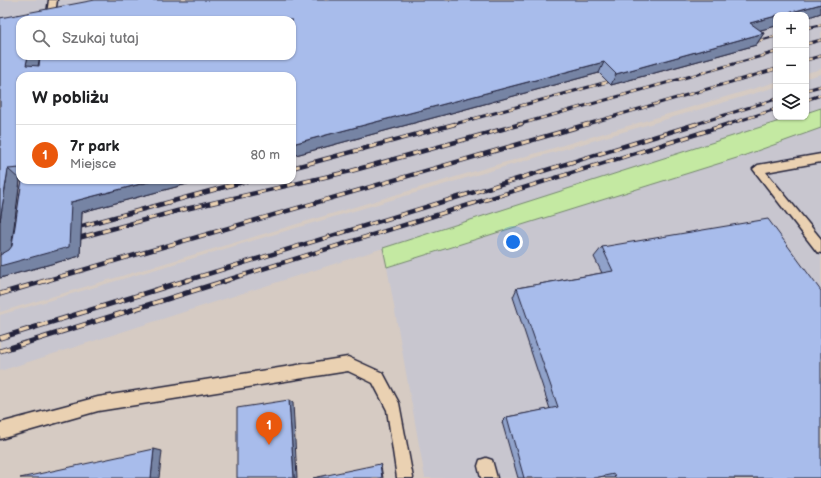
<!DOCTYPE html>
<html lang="pl">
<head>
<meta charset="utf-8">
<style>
  :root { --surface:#fff; --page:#f6f6f6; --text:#202124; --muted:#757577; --line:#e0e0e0; --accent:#ea580c }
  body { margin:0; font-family:"Balsamiq Sans",sans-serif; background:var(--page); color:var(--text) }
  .controls { position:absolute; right:12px; top:12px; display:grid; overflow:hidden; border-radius:8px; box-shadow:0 1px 3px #0004 }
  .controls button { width:36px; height:36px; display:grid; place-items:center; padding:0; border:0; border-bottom:1px solid var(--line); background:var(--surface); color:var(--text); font:20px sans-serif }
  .you { position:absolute; left:513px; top:242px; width:14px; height:14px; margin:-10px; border:3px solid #fff; border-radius:50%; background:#1a73e8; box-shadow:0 0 0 6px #1a73e833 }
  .badge { display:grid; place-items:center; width:26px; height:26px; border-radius:50%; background:var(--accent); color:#fff; font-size:13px; font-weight:700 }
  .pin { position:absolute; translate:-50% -33px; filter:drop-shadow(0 1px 2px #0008) }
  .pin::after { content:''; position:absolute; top:21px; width:14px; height:12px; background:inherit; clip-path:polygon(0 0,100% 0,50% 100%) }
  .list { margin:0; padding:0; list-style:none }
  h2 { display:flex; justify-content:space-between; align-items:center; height:52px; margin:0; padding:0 16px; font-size:17px }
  h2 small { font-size:13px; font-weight:400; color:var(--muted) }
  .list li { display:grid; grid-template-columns:26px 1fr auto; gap:12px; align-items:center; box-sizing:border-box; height:60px; padding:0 16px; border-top:1px solid var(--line) }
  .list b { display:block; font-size:15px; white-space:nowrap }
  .list p { margin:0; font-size:13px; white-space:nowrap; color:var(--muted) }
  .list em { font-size:13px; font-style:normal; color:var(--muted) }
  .icon { flex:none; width:22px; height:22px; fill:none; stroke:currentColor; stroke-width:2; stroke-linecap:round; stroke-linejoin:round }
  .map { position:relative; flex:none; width:821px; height:478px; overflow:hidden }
  .search { position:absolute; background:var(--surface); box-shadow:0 1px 3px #0004; left:16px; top:16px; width:280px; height:44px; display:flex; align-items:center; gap:10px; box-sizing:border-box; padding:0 14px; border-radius:12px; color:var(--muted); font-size:15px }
  .panel { position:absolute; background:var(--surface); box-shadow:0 1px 3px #0004; left:16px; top:72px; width:280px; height:112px; border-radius:12px }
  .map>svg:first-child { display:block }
  .built { fill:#c8c6cf; fill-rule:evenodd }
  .green { fill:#c4e9a2; stroke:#73866e }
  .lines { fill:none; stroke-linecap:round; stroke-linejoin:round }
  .service-casing { stroke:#22223b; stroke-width:3 }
  .service { fill:#ead1b2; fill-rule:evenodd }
  .rail-far2-casing { stroke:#22223b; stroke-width:3 }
  .rail-far1-casing { stroke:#22223b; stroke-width:4.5 }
  .rail-casing { stroke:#22223b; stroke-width:5 }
  .rail-far2 { stroke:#ead1b2; stroke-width:2; stroke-dasharray:6; stroke-linecap:butt }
  .rail-far1 { stroke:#ead1b2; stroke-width:3; stroke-dasharray:8; stroke-linecap:butt }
  .rail { stroke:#ead1b2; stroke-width:3.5; stroke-dasharray:10; stroke-linecap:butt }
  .wall { fill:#90a2ca; stroke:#22223b; fill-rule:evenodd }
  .shaded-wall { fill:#7684a4; stroke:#22223b }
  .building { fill:#a8bceb; stroke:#22223b; fill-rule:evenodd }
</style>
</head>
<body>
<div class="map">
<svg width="821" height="478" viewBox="0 0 821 478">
  <rect width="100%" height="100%" fill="#d6cbc3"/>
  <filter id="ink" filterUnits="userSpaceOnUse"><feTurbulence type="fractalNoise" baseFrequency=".025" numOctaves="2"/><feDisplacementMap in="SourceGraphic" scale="8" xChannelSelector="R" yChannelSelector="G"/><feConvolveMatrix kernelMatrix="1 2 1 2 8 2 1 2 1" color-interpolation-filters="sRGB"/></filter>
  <g filter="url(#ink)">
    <path class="built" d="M0 0H821V69L806 73V15H776V82L0 312ZM20 20H292V56H20ZM20 76H292V180H20Z
      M821 74V108L806 113V78Z
      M776 87V117H792L0 371V315Z
      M821 128V478H425L387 267 740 157Z"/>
    <path class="green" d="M821 108V128L740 157 387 267 383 248 792 117H806V113Z"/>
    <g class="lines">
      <g class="service-casing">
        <path id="service" d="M49 0H57L54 20H46Z
          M821 154V162L766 172 821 239V253L817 252 753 169 758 165Z
          M348 357 383 373 399 403 413 478H397L387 410 373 383 348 371 98 411 0 439V423L98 397Z
          M486 458 492 460 497 478H481L478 466 480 460Z"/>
      </g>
      <use href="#service" class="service"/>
      <g class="rail-far2-casing">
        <path id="rail-far2" d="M806 28 821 25
          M747 44 776 36
          M806 44 821 40
          M806 60 821 56
          M806 90 821 86
          M806 100 821 95
          M451 125 618 79
          M517 125 776 52
          M584 125 776 69
          M693 125 776 99
          M726 125 776 109"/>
      </g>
      <g class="rail-far1-casing">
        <path id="rail-far1" d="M292 168 455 124
          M71 229 250 180
          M71 240 177 211 351 171 521 124
          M45 281 588 124
          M185 281 696 124
          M224 281 729 124"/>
      </g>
      <g class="rail-casing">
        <path id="rail" d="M0 294 48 280
          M0 338 188 280
          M0 351 228 280"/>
      </g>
      <use href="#rail-far2" class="rail-far2"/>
      <use href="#rail-far1" class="rail-far1"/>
      <use href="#rail" class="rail"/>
    </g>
    <path class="wall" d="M821 13 806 18V15H776V26L760 30 764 33 756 45 611 85 599 73 292 156V76H20V180L11 247 12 246 22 180H202L82 212 80 256 0 278V18ZM20 20 292 56H20Z
      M602 247 821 478H605L604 476 594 478H518L502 422 507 417 550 409 513 297 517 288 602 273 594 257Z"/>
    <path class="shaded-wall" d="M821 4V13L806 18V15H781Z
      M776 16V26L742 35 750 23Z
      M764 33 756 45 611 85 616 74Z
      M28 56H40L36 76 26 65Z
      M604 62 599 73 292 156V144Z
      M8 169 20 180 11 250 0 257V221Z
      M156 180H202L82 212 80 256 0 278V266L71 202Z
      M289 400 293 403 297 478H294Z
      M154 449 162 451 159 478H151Z
      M380 464 381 466 383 478H382Z"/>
    <path class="building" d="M95 0H821V4L781 15H776V16L750 23 764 33 616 74 604 62 292 144V76H20V168L8 169 0 221V18ZM20 20H292V56H40L39 66 26 65 28 56H20Z
      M22 180H156L71 202 69 247 0 266V255L9 250 12 246Z
      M768 219 821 291V478H615L614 474 594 478H524L507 417 558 407 517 288 613 271 602 247Z
      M289 400 294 478H237V408Z
      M154 449 151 478H20Z
      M380 464 382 478H313Z"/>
  </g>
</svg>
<div class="controls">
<button>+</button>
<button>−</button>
<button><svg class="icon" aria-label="layers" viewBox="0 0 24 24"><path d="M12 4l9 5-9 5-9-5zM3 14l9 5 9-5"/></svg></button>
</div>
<div class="you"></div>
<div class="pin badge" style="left:269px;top:445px">1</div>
<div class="search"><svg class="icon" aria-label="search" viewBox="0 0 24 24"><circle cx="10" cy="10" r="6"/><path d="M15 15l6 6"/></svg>Szukaj tutaj</div>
<section class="panel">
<h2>W pobliżu<small></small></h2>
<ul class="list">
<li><span class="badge">1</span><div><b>7r park</b><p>Miejsce</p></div><em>80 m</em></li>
</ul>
</section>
</div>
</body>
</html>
